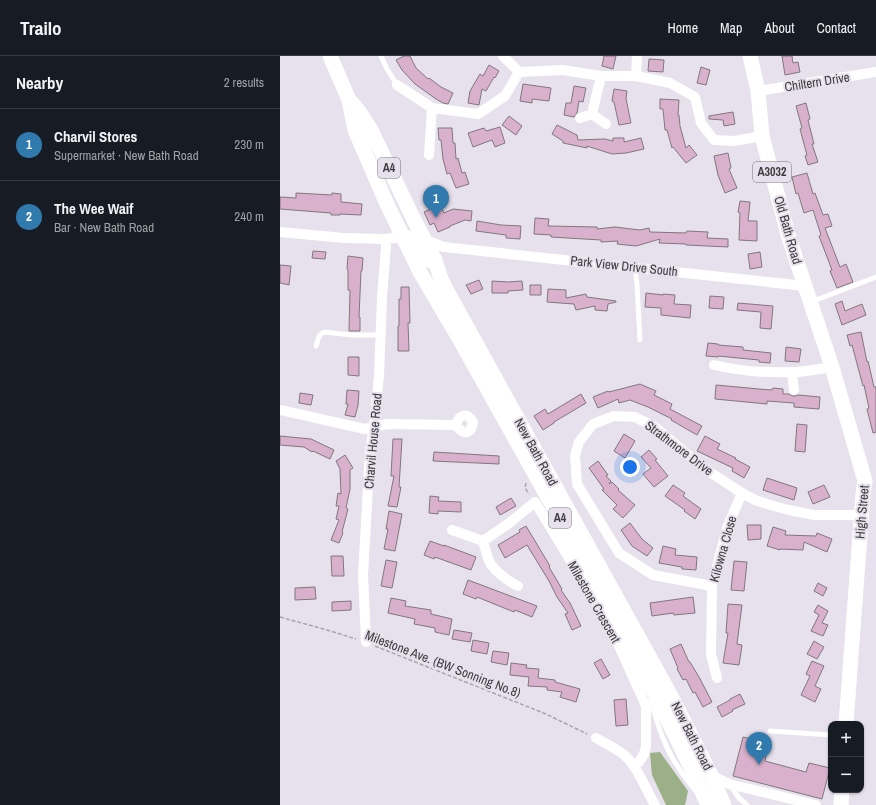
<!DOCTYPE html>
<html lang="en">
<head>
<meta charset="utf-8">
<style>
  :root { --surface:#171b24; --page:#20242c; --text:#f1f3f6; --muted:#9ea1a6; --line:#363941; --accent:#307aae }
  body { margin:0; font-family:"Archivo Narrow",sans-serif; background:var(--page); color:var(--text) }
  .controls { position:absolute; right:12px; bottom:12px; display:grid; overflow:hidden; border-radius:8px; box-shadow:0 1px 3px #0004 }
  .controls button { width:36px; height:36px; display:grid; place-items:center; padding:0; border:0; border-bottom:1px solid var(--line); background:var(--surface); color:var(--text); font:20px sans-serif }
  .you { position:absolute; left:350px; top:411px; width:14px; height:14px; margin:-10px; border:3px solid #fff; border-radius:50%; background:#1a73e8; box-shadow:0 0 0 6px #1a73e833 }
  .badge { display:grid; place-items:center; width:26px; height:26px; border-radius:50%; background:var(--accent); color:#fff; font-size:13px; font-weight:700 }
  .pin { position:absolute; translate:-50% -33px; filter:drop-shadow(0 1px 2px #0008) }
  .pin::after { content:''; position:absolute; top:21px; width:14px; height:12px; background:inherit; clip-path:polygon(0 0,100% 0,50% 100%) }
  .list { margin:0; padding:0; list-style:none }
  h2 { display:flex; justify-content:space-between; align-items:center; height:52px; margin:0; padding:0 16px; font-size:17px }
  h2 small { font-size:13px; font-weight:400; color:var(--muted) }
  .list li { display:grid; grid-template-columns:26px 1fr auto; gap:12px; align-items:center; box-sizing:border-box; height:72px; padding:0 16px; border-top:1px solid var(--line) }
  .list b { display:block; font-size:15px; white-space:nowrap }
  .list p { margin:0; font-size:13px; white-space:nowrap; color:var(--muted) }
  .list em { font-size:13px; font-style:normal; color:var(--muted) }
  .map { position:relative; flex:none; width:596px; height:749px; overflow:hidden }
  header { display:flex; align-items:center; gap:24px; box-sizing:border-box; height:56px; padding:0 20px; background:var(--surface); border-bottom:1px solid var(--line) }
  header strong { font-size:19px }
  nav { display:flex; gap:22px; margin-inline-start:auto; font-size:14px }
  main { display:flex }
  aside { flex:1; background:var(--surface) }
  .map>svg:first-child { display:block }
  .forest { fill:#9cb088 }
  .building { fill:#dab1cd; stroke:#81777e }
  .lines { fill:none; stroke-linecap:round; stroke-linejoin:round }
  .path { stroke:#a8a3ac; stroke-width:1.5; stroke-dasharray:4 2; stroke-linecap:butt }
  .lane { stroke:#fff; stroke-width:5 }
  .street { stroke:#fff; stroke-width:10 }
  .primary { stroke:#fff; stroke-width:15 }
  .labels { text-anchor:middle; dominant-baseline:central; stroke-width:4; stroke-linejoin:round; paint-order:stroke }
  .shield { fill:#e6e1ec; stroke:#706d74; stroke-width:1 }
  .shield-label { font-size:12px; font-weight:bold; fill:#3e3b40 }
  .street-label { font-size:13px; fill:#3e3b40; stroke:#e6e1ec }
</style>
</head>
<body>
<header>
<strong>Trailo</strong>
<nav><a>Home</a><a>Map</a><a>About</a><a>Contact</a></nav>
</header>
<main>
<aside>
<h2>Nearby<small>2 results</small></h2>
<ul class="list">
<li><span class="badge">1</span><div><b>Charvil Stores</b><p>Supermarket · New Bath Road</p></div><em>230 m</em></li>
<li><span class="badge">2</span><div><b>The Wee Waif</b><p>Bar · New Bath Road</p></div><em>240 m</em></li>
</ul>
</aside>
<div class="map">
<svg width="596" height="749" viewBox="0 0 596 749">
  <rect width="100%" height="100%" fill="#e6e1ec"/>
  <path class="forest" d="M380 696 408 735 405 749H386L372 719 370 697Z"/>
  <path class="building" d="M124 0H130L136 12 148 23 149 22 161 31 173 37 168 48 163 47 156 43 135 28 122 14 116 4Z
    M324 0H336L333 13 322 10Z
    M502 0H512L513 7 518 6 520 16 505 19Z
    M369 3 384 4 383 16 368 15Z
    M209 9 219 15 215 22 214 21 206 35 202 33 199 49 188 47 190 35 200 18 203 20Z
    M421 11 430 14 426 29 417 27Z
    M243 28 271 32 269 45 252 43V47L240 45Z
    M294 30 306 32 303 46 299 45 297 57 294 61 284 59 286 47H291Z
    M334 33 347 35 346 43 351 67 339 69 334 46 332 45Z
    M380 43 399 44 398 59H399L400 70 406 92 409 89 417 99 406 107 393 91 392 92 387 74H385L383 53H380Z
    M526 47 530 63 528 64 534 88H532L538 106 528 109 525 100 527 99 520 73 522 72 516 50Z
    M453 56 455 68 444 70 443 64 429 63V60Z
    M229 60 242 70 236 79 222 69Z
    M277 69 297 79 298 84 325 83 333 85V82H344V86L361 82 364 93 346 97 332 98 307 90V92L283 87V85L272 78Z
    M220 71 225 87 215 91 212 84 193 91 188 77 204 72 206 75Z
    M158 72H172L173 87H175L176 103 178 102 182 117 185 116 189 128 176 132 170 117 167 118 163 103 161 84H159Z
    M448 97 451 112 449 113 457 132 445 137 438 119 434 100Z
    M527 117 533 138 535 137 543 159 548 158 552 170 545 172 560 211 566 208 573 226 557 232 550 215 552 214 539 180 541 179 533 154 524 157 518 137 516 138 512 121Z
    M16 137 52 139V137L61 138V146L82 148 81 159 60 158V159H51V157L0 153V141L16 142Z
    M460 145 470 146 468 165H477V185L459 184 460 157 458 156Z
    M160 149 164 157 173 153 192 155 191 165 185 164 170 170V171L158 176 154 167 150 169 144 156Z
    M255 162 269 163 268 170 317 171V173L335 171 360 174 369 172 370 176 406 177 407 175 428 176 427 182 448 183V191L406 189V188L379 187 380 183 356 190 337 188 338 185 321 186V184L271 181V179L254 178Z
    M197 165 221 169 241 170 240 183 226 182V179L196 175Z
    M33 195 46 196 45 203 32 202Z
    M480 196 482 211 470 213 468 198Z
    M68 200 83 202 82 215H81L79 261H80V275H69L70 234H68V214L67 213Z
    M0 209 11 210 9 229 0 227Z
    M199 224 203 233 191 238 186 229Z
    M212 225 228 226 242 225 243 234 228 235V237H212Z
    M250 229H261V239H250Z
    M121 231H129L130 267H128L129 295H118V270H119V243H121Z
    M268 233 286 234V242L306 238 307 241 336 245V246L328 248 327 255 315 254V250L296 254 294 248 267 246Z
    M366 237 383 239V238L395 239 394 248 411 249 410 262 381 259V252L365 251Z
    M430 240 444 241 443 253 429 252Z
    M562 245 565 255 582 248 586 259 562 269 555 248Z
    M458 247 493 250 491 273 480 272 481 256 457 254Z
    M581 276 587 306 588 305 594 331H596V376L593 377 587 353 589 352 584 329 583 330 572 289 570 290 567 279Z
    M428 287 438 288V289L463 291V294L491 297 490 307 479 306V304L438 300V301L426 300Z
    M506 291 521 293 519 306 505 305Z
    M68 301H79V320L68 319Z
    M360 328 376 335 374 339 392 348 390 353 422 370 417 379 391 364 392 363 368 351 350 344 339 347 338 343 318 352 313 341 328 335 329 336Z
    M436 329 479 333 492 334 493 332 503 333V338H509L512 340H515L518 339 540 341 539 353 514 351V347L487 345V348L435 343Z
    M67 334 79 335 78 349 75 361 65 359 68 348H66Z
    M20 337 33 339 31 349 19 347Z
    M301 338 306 347 274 366V367L263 374 254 360 265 353 268 358Z
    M517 368 527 369 525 396 515 395Z
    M344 378 355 385 345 402 334 395Z
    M0 380 31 383 54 394 50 403 33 395 32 396 24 391 0 389Z
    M425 380 440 388 437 393 456 402 455 403 470 411 464 422 452 415 453 412 417 395Z
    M113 383H122L119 431H121L117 451 108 450 114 420H111Z
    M369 394 377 403 375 404 388 420 374 431 363 418 371 412 361 401Z
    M154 396 219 400V408L153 405Z
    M65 399 73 412 70 414V433L66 452 68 453 62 476 63 477 59 487 51 484 59 464 56 463 59 450H56L58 437 61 438 60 413 56 405Z
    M318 405 328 419 326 420 331 425 329 428 332 426 339 433 338 434 355 449 343 462 333 453 337 449 322 434 324 433 309 412Z
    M487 422 517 432 514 444 483 434Z
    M393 429 405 437 403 440 421 453 415 463 404 455 405 454 385 440Z
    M544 429 550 441 533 448 528 436Z
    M150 440 159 441 158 445 181 446V456L158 455V458L149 457Z
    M231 442 236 450 220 459 216 451Z
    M109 455 122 458 115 495 104 493 108 473H106Z
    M350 467 362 483 373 492 367 500 352 490 341 474Z
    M467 469H481V483L468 484Z
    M246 470 270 510 269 511 282 533 281 534 290 547 301 570 292 574 285 558 288 557 277 541 269 525 247 489 225 502 218 489 240 476 239 474Z
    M493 471 506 475 505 479 536 480 537 477 552 483 547 496 524 486 523 494 500 493V494L487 490Z
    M150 485 164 490V489L196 501 191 514 155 501 154 503 144 499Z
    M383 490 396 493 395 499 417 501 416 514 402 513V511L379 507Z
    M51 500H63L64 520H52Z
    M106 504 117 506 112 532 101 530Z
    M454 505 467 506 464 535 451 534Z
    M188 524 257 550 252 561 235 554 234 556 197 541 196 543 183 538Z
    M538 527 547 532 543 540 534 535Z
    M35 531 36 543 15 544V532Z
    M413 541 415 557 394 559 393 557 372 560 370 547Z
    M111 542 126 545 125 550 151 554V558L172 563 169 579 155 576V572L134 568 135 563 108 557Z
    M71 545V554L52 555V546Z
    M448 548 462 549 457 588 462 589 459 609 443 607 448 577H446Z
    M538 549 548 555 542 567 548 569 543 580 531 575 539 559 534 556Z
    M174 574 192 577 190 586 172 583Z
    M193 584 209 587 207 598 191 595Z
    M534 585 544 591 537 603 527 598Z
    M401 588 409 606H410L419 621 432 646 423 651 415 636 413 637 406 623 403 624 397 613 398 612 390 593Z
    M213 595 229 597 227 609 211 606Z
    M321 603 330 619 323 623 314 607Z
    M532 605 544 610 535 630 541 633 535 646 521 639 530 620 526 618Z
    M231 607 247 609 246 612 259 613 258 622 275 624V626L300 633 296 646 280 641 282 636 267 634V631L248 630 249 621 230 619Z
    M460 638 465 648 452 654 453 655 442 661 437 651 450 644V643Z
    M346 643 348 669 336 670 334 644Z
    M463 681 489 687 485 705 526 716 529 707 550 712 542 743 453 720Z"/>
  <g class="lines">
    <path class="path" d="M246 427 245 432 249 438
      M0 561 47 574 76 583
      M95 590 266 658 307 678"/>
    <path class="lane" d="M101 0 107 13 117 29
      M355 211 357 229 360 284
      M531 246 596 221
      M36 290C38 285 38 278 44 276L72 279H101
      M371 644C380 680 390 704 414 733
      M490 675 551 679
      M451 730 459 742 467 749"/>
    <path class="street" d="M223 0 239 16
      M356 20 357 0
      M117 29 152 52 198 58 225 40 239 16 283 14 321 20H356L390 27 415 41 421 67 434 84 454 85 482 80
      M478 35 596 16
      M312 58 326 68
      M300 62 312 58 321 20
      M149 99 152 52
      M0 176 64 182 105 183 123 181 127 179 143 183 164 191 525 230
      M124 182C136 189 142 195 149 207
      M434 309C459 315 486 317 512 316 525 316 539 313 552 311
      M512 316 514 334
      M0 354 85 373 107 368 176 369C179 358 187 356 193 366 193 367 191 373 191 373 186 380 179 374 176 369
      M172 474 203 485 228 468 255 446 330 570 366 650V690L364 698 359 706 354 710
      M203 485C205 491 207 502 210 507 216 516 229 526 238 530
      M432 530 373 519 339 497 297 428 295 400 299 386 313 368 334 360 355 361 375 371 425 413 462 437 475 444 490 449 509 454 534 459H581
      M86 586 83 519 90 395 94 371 99 320 102 241 106 190 105 183
      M437 622 431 598 432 530 447 472 462 437
      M316 682C325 687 335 692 343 698 357 709 366 734 375 749
      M431 719 449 728 536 749"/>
    <path class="primary" d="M50 0 69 44 75 74 106 146 140 216 180 284 326 545 350 594 374 636 412 714 428 749
      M470 0 478 35 482 80 509 182 552 311 585 425 583 438 566 668
      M71 46 79 55 91 74 134 164 155 204 161 223 167 235 392 642 431 719 444 749
      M561 749 562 734"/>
  </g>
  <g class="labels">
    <g class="shield">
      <rect x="98" y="102" width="22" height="20" rx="3"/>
      <rect x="473" y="106" width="38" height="20" rx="3"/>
      <rect x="269" y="452" width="22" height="20" rx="3"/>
    </g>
    <g class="shield-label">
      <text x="109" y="112">A4</text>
      <text x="492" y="116">A3032</text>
      <text x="280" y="462">A4</text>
    </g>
    <g class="street-label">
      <text transform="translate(537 26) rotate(-9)">Chiltern Drive</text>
      <text transform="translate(508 174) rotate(74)">Old Bath Road</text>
      <text transform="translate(344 210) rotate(6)">Park View Drive South</text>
      <text transform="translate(93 385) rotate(-85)">Charvil House Road</text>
      <text transform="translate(399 392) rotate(37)">Strathmore Drive</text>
      <text transform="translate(256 396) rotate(61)">New Bath Road</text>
      <text transform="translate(582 456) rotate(-85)">High Street</text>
      <text transform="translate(443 493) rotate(-74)">Kilowna Close</text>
      <text transform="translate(314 546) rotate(60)">Milestone Crescent</text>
      <text transform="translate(163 608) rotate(21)">Milestone Ave. (BW Sonning No.8)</text>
      <text transform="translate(412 680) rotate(63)">New Bath Road</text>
    </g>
  </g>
</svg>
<div class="controls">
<button>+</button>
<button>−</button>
</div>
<div class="you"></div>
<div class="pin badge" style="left:156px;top:162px">1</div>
<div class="pin badge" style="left:479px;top:709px">2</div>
</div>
</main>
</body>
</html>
